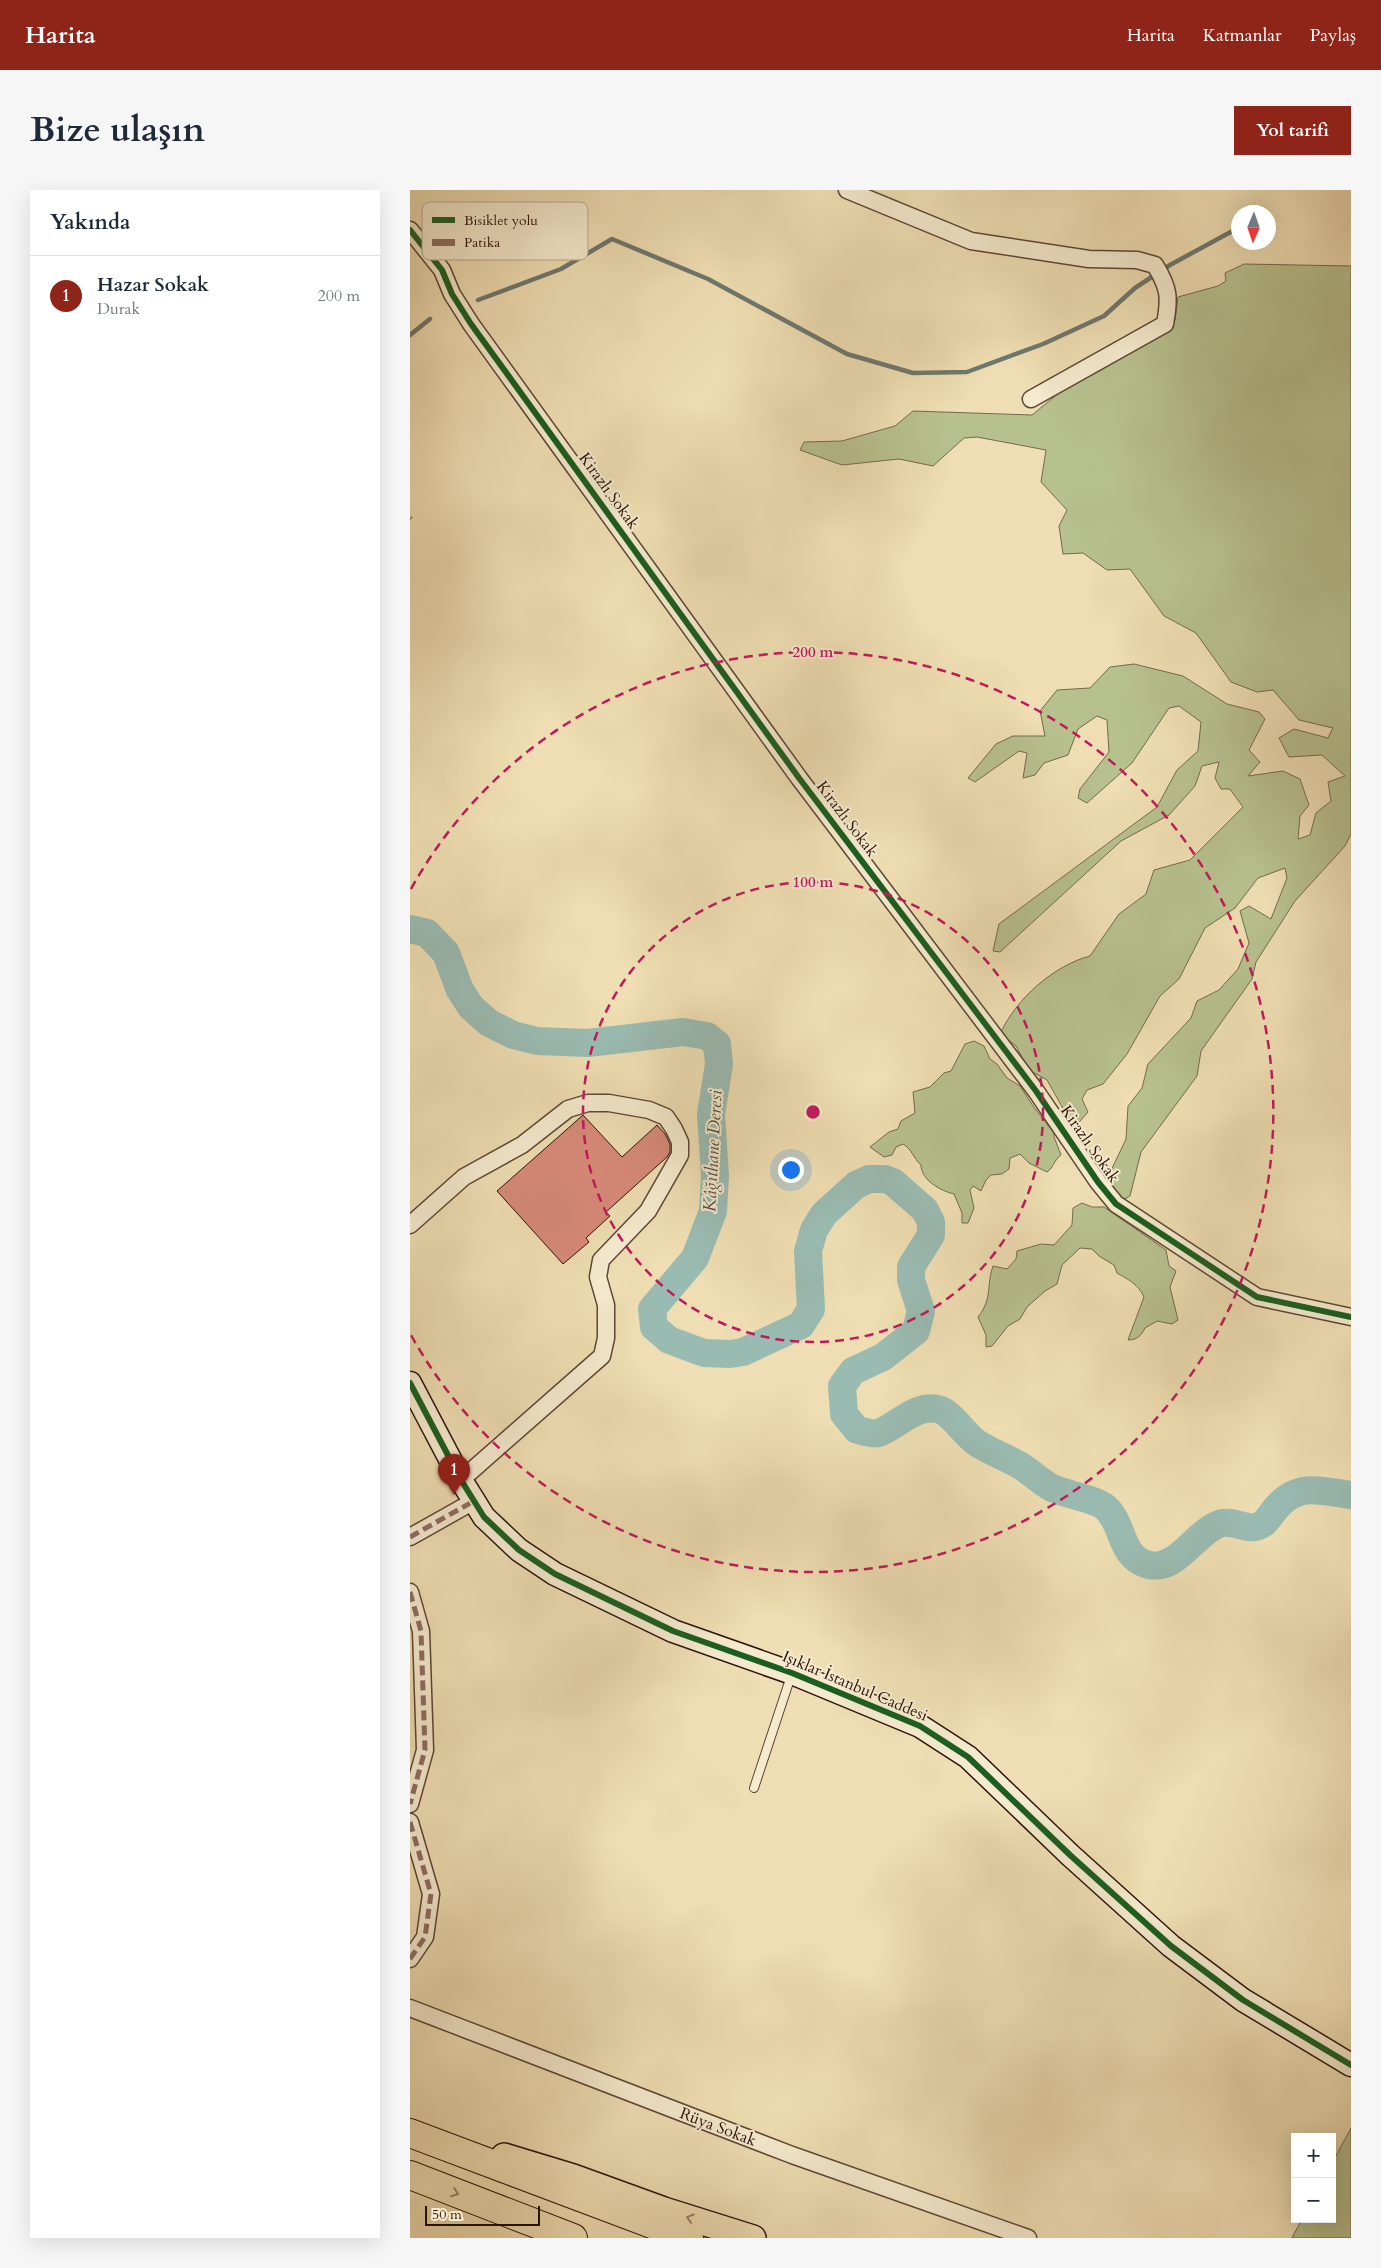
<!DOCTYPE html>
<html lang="tr">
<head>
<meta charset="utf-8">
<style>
  :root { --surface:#fff; --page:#f6f6f7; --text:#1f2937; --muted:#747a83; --line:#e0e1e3; --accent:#8f2418 }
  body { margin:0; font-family:Cardo,serif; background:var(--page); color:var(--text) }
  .controls { position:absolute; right:15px; bottom:15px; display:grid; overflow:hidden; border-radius:0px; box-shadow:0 5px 20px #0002 }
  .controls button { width:45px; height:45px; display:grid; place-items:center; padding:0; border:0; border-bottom:1px solid var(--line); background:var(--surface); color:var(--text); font:25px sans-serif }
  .compass { position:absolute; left:821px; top:15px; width:45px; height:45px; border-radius:50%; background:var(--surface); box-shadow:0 5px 20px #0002; rotate:182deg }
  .scale { position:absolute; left:15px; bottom:12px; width:115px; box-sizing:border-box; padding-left:5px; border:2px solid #2c1309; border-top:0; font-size:14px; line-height:18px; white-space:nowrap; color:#2c1309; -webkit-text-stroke:4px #f5eace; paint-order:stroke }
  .you { position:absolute; left:380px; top:979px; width:18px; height:18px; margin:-12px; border:4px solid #fff; border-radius:50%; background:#1a73e8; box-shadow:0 0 0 8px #1a73e833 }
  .badge { display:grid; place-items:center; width:32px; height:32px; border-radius:50%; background:var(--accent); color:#fff; font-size:16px; font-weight:700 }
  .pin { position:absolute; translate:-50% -41px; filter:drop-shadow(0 1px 2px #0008) }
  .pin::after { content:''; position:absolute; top:26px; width:18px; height:15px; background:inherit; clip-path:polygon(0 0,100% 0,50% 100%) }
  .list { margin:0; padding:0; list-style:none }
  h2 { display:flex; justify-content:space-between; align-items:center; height:65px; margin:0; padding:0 20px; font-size:21px }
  h2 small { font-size:16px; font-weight:400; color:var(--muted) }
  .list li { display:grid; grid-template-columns:32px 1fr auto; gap:15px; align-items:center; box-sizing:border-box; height:80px; padding:0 20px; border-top:1px solid var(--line) }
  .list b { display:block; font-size:19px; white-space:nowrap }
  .list p { margin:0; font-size:16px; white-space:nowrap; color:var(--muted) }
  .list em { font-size:16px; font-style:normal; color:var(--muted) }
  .map { position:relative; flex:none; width:941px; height:2048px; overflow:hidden; border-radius:0px }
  header { display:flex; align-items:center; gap:30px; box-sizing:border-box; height:70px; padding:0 25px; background:var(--accent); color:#fff }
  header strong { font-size:24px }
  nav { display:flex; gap:28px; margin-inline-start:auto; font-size:18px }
  .intro { display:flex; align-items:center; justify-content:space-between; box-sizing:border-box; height:120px; padding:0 30px }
  h1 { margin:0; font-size:35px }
  .button { padding:12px 22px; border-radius:0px; background:var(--accent); color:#fff; font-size:18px; font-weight:700 }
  main { display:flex; gap:30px; padding:0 30px }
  aside { flex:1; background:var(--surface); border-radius:0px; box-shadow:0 5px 20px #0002 }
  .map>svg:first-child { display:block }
  .green { fill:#b7c18e; stroke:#726a4c }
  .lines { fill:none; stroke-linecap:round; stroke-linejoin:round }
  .stream { stroke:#6e786e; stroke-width:4.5 }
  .river { stroke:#9abbb2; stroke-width:28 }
  .building { fill:#d78a79; stroke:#2c1309 }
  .lane-casing { stroke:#5d4634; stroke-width:10 }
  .street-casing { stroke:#5d4634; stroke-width:19 }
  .secondary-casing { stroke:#2c1309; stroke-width:25 }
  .primary-casing { stroke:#2c1309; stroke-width:28 }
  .highway-casing { stroke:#2c1309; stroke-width:30 }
  .lane { stroke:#f5eace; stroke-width:8 }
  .street { stroke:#f5eace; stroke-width:16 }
  .secondary { stroke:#f5eace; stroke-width:22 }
  .primary { stroke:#efdeb3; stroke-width:25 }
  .highway { stroke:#efdeb3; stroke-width:28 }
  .quiet { stroke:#8d6e63; stroke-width:5; stroke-dasharray:10 5; stroke-linecap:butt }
  .cycleway-casing { stroke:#f5eace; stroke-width:9 }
  .cycleway { stroke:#1b5e20; stroke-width:6 }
  .oneway { stroke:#978366 }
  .ring { fill:none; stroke:#c2185b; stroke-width:2.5; stroke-dasharray:9 6 }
  .labels { text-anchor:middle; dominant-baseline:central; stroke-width:4; stroke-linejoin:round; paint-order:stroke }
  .street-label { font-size:16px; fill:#2c1309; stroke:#f5eace }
  .water-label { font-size:18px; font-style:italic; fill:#524e44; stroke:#f5eace }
  .key { fill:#f5eace; stroke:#b9aa93; stroke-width:1 }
  .key-label { font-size:14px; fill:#2c1309 }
  .centre { fill:#c2185b; stroke:#f5eace; stroke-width:2.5 }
  .ring-label { font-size:15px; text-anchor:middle; font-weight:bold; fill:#c2185b; stroke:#f5eace; stroke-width:4; stroke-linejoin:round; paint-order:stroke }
</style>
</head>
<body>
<header>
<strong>Harita</strong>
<nav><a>Harita</a><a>Katmanlar</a><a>Paylaş</a></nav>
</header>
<div class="intro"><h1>Bize ulaşın</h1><a class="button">Yol tarifi</a></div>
<main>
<aside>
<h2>Yakında<small></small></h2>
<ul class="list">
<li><span class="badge">1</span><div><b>Hazar Sokak</b><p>Durak</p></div><em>200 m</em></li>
</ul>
</aside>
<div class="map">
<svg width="941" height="2048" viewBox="0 0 941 2048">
  <rect width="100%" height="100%" fill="#efdeb3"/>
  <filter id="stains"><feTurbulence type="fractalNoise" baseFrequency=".004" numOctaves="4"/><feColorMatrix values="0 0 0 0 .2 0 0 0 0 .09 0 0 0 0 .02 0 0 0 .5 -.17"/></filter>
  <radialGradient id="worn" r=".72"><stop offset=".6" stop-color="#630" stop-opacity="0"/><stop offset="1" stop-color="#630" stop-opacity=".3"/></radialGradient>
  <path class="green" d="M834 74 941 76V644L935 656 885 711 846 772 842 789 791 861 787 886 731 962 720 1006 711 1011 697 989 716 949 718 916 732 898 738 874 781 828 787 811 809 800 828 779 839 753 830 721 839 716 861 729 877 688 875 678 848 688 825 718 795 738 769 789 750 806 717 864 693 894 677 900 672 909 678 922 664 938 637 890 619 880 606 856 590 844C606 809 643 776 680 766L709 724 736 704 744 680 780 670 833 617 820 599H811L805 588 809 572 792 576 785 596 759 625 711 651 590 762 583 761 589 734 747 617 767 580 788 561 791 532 769 516 759 518 722 573 677 613 668 608 670 599 699 562 697 530 687 526 668 539 658 565 634 573 625 585 613 588 617 563 609 561 565 592 558 588 586 554 603 546H635L630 521 647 500 680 498 700 477 724 474 773 486 817 514 849 522 855 529 839 560 850 572 838 586 873 581 890 589 899 615 890 626 888 649 900 645 906 623 921 611 918 592 935 586 912 565 879 567 869 548 884 539 918 548 923 538 889 530 863 500 847 502 821 492 786 443 754 426 720 379 697 380 673 363 653 364 649 336 657 320 631 292 636 260 567 247 554 248 523 276 489 269 432 275 390 260 394 252 432 251 485 236 503 221 622 225 650 202 752 144 765 130 768 107 808 96 816 91 815 83Z
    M564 851 574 856 580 869 587 874 597 888 610 896 623 916 644 943V947L651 965C644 970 644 977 637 982L619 973 610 964 600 968 599 979 592 984 581 985 576 990 571 1001 563 996 560 1000 564 1018 558 1033H552V1023L544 1004C531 1001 511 990 511 975 503 968 502 959 493 954L486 957 482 965 474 967 460 957 479 942 488 939 491 931 505 923 503 902 520 897 534 883 541 881 555 854Z
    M672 1013 682 1017H694L756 1060 759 1076 766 1081 760 1097 768 1130 762 1134 747 1131 735 1138C731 1146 727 1150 718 1150L734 1107C728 1094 719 1090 707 1083L704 1075 689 1066 682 1059 670 1058 652 1075 647 1094 635 1101 617 1117 610 1129 598 1136 582 1156 576 1157V1145L568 1127C583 1108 576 1096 583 1076L597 1079 606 1069 607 1061 631 1054 644 1055 662 1035 663 1018Z
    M941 1938V2048H882L892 2029H922V1973Z"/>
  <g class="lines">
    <path class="stream" d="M68 110 151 79 202 49 298 89 437 164 503 183 557 182 633 154 694 126 725 98 760 75 828 38
      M0 145 20 129"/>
    <path class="river" d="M0 739 17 743 36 763 50 800 61 817 79 833 103 845 127 851 178 853 273 842 297 846 307 854 309 874 301 924 305 986 303 1021 285 1068 242 1119 244 1137 259 1150 294 1163 320 1164 333 1162 391 1135 401 1119 398 1061 404 1040 414 1024 446 995 459 989H475L483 992 515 1020 521 1032V1045L501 1077V1090L511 1121 506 1141 473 1167 443 1181 432 1196 434 1224 447 1240C453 1241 463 1245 469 1243 489 1235 507 1212 531 1220 543 1225 556 1246 567 1253 581 1262 597 1268 611 1276 622 1283 631 1292 642 1298 657 1305 683 1308 695 1317 715 1334 709 1368 739 1375 767 1381 785 1343 809 1334 823 1329 836 1341 849 1336 857 1333 863 1320 870 1314 891 1292 916 1302 941 1305"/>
  </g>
  <path class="building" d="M173 925 212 967 247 935 255 944 260 954V962L257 967 196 1022 200 1026 176 1048 179 1052 153 1074 87 1001Z"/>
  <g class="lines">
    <g class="lane-casing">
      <path id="lane" d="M344 1598 381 1486"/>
    </g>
    <g class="street-casing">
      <path id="street" d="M437 0 561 51 679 69 727 70 745 75C759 98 760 107 755 134L621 209
        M0 40 32 80 42 104 61 134 389 588 626 901 688 992 706 1014 847 1107 941 1127
        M0 1035 54 987 112 955 158 919 178 913H199L239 920 256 927 264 939 270 952V965L238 1021 191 1070 188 1087 196 1115V1148L192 1166 51 1290
        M0 1347 64 1311
        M0 1402 11 1441 15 1560 0 1614
        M0 1632 21 1704 15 1747 0 1769
        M0 1818 382 1965 618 2048"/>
    </g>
    <g class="secondary-casing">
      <path id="secondary" d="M0 1193 51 1290 74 1327 109 1360 145 1384 263 1441 382 1483 510 1536 558 1567 660 1665 761 1756 833 1810 941 1875"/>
    </g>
    <g class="primary-casing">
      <path id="primary" d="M94 1966 163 1987 254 2020 343 2048"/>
    </g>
    <g class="highway-casing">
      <path id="highway" d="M0 1943 279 2048
        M0 1985 163 2048"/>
    </g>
    <use href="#lane" class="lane"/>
    <use href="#street" class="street"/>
    <use href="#secondary" class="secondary"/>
    <use href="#primary" class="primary"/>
    <use href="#highway" class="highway"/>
    <path class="quiet" d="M0 328 1 329
      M0 1347 64 1311
      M0 1402 11 1441 15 1560 0 1614
      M0 1632 21 1704 15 1747 0 1769"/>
    <g class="cycleway-casing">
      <path id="cycleway" d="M0 40 32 80 42 104 61 134 389 588 626 901 688 992 706 1014 847 1107 941 1127
        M0 1193 51 1290 74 1327 109 1360 145 1384 263 1441 382 1483 510 1536 558 1567 660 1665 761 1756 833 1810 941 1875"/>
    </g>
    <use href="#cycleway" class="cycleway"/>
  </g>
  <defs><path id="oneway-chevron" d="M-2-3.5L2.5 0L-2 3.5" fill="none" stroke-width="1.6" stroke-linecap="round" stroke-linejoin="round" transform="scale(1.25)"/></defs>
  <g class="oneway">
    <use href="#oneway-chevron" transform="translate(45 2003) rotate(21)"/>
    <use href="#oneway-chevron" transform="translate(280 2028) rotate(-163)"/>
  </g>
  <g class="ring">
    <circle cx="403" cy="922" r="230"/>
    <path d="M1 699A460 460 0 1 1 1 1145"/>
  </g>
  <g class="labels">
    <g class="street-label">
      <text transform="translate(199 301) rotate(54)">Kirazlı Sokak</text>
      <text transform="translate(437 629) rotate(53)">Kirazlı Sokak</text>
      <text transform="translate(680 954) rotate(55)">Kirazlı Sokak</text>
      <text transform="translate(445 1496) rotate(23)">Işıklar İstanbul Caddesi</text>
      <text transform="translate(308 1937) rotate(21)">Rüya Sokak</text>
    </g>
    <g class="water-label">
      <text transform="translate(303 961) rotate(-87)">Kâğıthane Deresi</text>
    </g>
  </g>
  <rect x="12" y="12" width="166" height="58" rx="8" class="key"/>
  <rect x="22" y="27" width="23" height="6" fill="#1b5e20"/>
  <rect x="22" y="49" width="23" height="7" fill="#8d6e63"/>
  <g class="key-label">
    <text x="54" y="35">Bisiklet yolu</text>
    <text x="54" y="57">Patika</text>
  </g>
  <circle cx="403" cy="922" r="8" class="centre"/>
  <g class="ring-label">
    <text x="403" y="467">200 m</text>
    <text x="403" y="697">100 m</text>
  </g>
  <rect width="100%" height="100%" filter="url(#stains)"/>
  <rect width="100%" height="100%" fill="url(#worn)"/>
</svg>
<div class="controls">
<button>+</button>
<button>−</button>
</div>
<svg class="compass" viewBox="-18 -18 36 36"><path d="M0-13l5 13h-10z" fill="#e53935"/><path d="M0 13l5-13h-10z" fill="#747a83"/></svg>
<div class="scale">50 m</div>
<div class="you"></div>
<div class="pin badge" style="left:44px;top:1305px">1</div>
</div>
</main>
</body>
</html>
